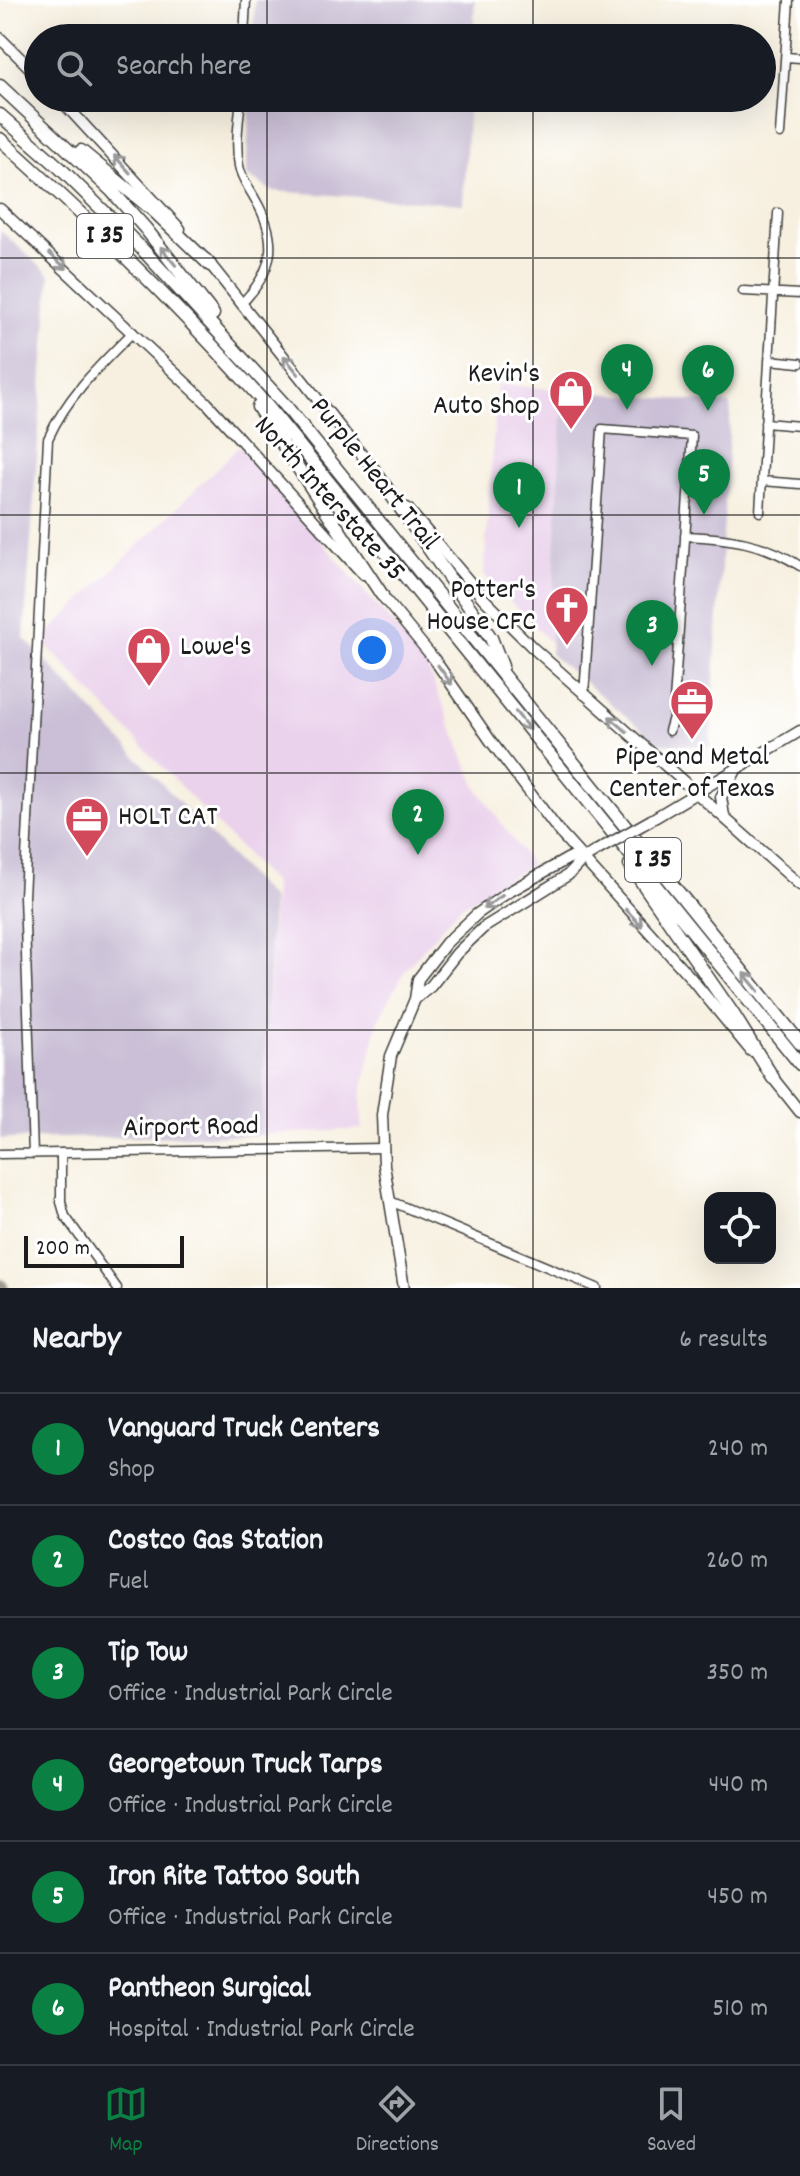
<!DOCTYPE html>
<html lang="en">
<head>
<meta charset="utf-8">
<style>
  :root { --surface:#171b24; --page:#20242c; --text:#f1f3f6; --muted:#9ea1a6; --line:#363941; --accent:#0b8043 }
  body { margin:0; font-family:Dekko,sans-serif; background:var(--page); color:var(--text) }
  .controls { position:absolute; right:24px; bottom:24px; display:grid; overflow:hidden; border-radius:16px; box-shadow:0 8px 32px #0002 }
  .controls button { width:72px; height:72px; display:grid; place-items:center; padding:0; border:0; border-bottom:2px solid var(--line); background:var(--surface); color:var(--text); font:40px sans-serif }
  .scale { position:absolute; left:24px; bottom:20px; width:160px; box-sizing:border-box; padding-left:8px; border:4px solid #1c1c1c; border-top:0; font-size:22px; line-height:28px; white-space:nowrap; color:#1c1c1c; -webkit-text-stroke:6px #fff; paint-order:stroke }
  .you { position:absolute; left:372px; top:650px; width:28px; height:28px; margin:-20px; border:6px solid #fff; border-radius:50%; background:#1a73e8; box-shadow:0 0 0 12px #1a73e833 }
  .badge { display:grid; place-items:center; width:52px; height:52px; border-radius:50%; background:var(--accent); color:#fff; font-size:26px; font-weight:700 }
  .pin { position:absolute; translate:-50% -66px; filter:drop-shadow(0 2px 4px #0008) }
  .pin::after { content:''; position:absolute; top:42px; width:28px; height:24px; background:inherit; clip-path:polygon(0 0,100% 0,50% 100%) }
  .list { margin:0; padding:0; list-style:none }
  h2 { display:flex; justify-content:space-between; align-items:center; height:104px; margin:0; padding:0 32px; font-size:34px }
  h2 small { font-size:26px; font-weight:400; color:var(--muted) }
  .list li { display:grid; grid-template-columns:52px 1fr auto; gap:24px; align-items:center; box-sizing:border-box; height:112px; padding:0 32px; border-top:2px solid var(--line) }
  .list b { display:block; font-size:30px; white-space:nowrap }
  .list p { margin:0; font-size:26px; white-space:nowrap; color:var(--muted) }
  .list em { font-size:26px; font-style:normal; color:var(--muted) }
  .icon { flex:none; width:44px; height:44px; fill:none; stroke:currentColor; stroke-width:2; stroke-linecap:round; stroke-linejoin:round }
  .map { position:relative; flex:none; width:800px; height:1288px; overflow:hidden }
  .search { position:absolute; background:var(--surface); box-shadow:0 8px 32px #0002; left:24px; right:24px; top:24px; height:88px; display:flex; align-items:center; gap:20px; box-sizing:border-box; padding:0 28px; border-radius:44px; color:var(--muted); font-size:30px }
  .sheet { height:776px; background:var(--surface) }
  nav { display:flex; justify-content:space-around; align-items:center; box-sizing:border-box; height:112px; border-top:2px solid var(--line); background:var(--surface); font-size:22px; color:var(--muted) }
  nav a { display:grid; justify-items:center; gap:4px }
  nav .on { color:var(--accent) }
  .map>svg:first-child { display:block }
  .built { fill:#ead1ec }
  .industrial { fill:#cabfd6 }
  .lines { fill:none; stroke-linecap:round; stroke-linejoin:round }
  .taxiway { stroke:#8a867e; stroke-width:14 }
  .minor-casing { stroke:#3d3c39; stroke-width:11 }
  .major-casing { stroke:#3d3c39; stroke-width:13 }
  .highway-casing { stroke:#3d3c39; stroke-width:15 }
  .minor { stroke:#fff; stroke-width:8 }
  .major { stroke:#fff; stroke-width:10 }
  .highway { stroke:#fff; stroke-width:12 }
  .major-bridge-casing { stroke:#3d3c39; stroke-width:13; stroke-linecap:butt }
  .major-bridge { stroke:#fff; stroke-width:10 }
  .oneway { stroke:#999 }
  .grid { fill:none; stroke:#1c1c1c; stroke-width:2; stroke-opacity:0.55 }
  .labels { text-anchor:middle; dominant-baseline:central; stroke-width:6; stroke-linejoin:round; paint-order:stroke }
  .shield { fill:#fff; stroke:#606060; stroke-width:2 }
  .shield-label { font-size:26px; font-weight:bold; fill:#1c1c1c }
  .poi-label { font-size:28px; fill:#1c1c1c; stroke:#fff; text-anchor:end }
  .street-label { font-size:28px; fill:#1c1c1c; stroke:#fff }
</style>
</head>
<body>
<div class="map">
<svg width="800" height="1288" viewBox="0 0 800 1288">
  <rect width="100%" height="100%" fill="#fff"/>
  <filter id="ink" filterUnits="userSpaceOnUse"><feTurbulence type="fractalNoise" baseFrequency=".0125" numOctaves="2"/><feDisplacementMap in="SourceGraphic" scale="16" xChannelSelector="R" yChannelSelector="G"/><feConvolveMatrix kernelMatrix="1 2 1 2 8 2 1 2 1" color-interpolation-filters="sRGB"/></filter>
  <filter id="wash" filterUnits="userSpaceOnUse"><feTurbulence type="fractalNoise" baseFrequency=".006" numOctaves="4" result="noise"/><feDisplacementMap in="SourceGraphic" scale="32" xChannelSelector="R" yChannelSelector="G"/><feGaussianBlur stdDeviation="1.8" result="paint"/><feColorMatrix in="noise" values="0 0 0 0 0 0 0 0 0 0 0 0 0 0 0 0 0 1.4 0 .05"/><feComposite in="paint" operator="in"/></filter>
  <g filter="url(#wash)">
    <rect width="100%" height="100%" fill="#f7f0e0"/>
    <path class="built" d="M497 384 563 390 550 642 484 575Z
      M240 446 425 662 477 788 531 865 461 906 407 968 378 1020 361 1096 362 1129 261 1135 274 884 41 640Z"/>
    <path class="industrial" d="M255 0H475L473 38H253Z
      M250 98H469L463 204 272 191 246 175Z
      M0 230 50 275 24 638 272 900 261 1135 0 1139Z
      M563 390 731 404 710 747 659 743 550 654Z"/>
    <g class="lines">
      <path class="taxiway" d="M0 1286 2 1288"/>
    </g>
  </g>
  <g filter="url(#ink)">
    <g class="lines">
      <g class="minor-casing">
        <path id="minor" d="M244 38 246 0
          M786 57 800 58
          M241 98C239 120 235 144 239 166 241 178 249 188 255 199 279 240 275 270 241 304
          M780 134 789 0
          M743 291 800 294
          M769 360 800 363
          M765 423 800 426
          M762 481 800 484
          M760 512 778 213
          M685 536C728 538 764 542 800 566
          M584 695 602 429 692 436 673 717 669 731
          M61 1153V1202L65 1216 117 1288
          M0 1154 382 1148
          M33 1154 24 896 48 439C67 396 100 365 133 332
          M390 1201 597 1288"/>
      </g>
      <g class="major-casing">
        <path id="major" d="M0 38 38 76
          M59 98 180 229
          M0 209 207 403 363 574
          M206 259 378 475
          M407 508 484 599 533 648 800 885
          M379 592 434 659 490 740 561 834 690 977 751 1051
          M724 816 721 797 735 772
          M651 820 800 731
          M415 999 431 986 457 953 483 928 568 875 583 859 596 851
          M769 1073 800 1112
          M404 1288 384 1165 382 1115 391 1056 415 999 418 979 446 943 477 914 507 893 569 858 583 859"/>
      </g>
      <g class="highway-casing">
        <path id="highway" d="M0 86 111 190 145 228 213 314
          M0 115 60 168 143 250 285 405 800 1043
          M0 139C93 223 185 312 268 407L800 1064
          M81 151 154 211 210 265
          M258 407 382 595
          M374 470 491 638 502 666
          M630 865 733 1014 773 1078"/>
      </g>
      <use href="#minor" class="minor"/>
      <use href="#major" class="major"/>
      <use href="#highway" class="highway"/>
      <g class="major-bridge-casing">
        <path id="major-bridge" d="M596 851 651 820"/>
      </g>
      <use href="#major-bridge" class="major-bridge"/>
    </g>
    <defs><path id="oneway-shaft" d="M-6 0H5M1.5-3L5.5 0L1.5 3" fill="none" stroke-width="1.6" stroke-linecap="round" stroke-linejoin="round" transform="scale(2)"/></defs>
    <g class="oneway">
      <use href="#oneway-shaft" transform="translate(122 164) rotate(-132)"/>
      <use href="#oneway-shaft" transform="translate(168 256) rotate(-129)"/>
      <use href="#oneway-shaft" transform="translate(58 261) rotate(42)"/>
      <use href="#oneway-shaft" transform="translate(291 365) rotate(-129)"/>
      <use href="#oneway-shaft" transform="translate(445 675) rotate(54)"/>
      <use href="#oneway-shaft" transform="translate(523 721) rotate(51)"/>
      <use href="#oneway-shaft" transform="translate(618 724) rotate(-139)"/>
      <use href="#oneway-shaft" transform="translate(493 902) rotate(145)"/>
      <use href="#oneway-shaft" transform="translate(634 918) rotate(47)"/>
      <use href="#oneway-shaft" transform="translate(751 982) rotate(-129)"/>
    </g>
  </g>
  <path class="grid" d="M267 0V38M533 0V38M267 98V1288M533 98V1288M0 258H800M0 515H800M0 773H800M0 1030H800"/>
  <defs>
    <g id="shop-pin" transform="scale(2.3)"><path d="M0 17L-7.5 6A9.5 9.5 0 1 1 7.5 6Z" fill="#d1495b" stroke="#fff"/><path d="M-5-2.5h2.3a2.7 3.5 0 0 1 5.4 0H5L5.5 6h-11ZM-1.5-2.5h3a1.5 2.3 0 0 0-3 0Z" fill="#fff"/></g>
    <g id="church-pin" transform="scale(2.3)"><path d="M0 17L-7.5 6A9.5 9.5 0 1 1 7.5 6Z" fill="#d1495b" stroke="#fff"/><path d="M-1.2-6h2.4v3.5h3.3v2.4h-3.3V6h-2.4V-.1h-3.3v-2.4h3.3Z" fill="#fff"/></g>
    <g id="office-pin" transform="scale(2.3)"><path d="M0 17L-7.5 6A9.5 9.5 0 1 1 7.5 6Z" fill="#d1495b" stroke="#fff"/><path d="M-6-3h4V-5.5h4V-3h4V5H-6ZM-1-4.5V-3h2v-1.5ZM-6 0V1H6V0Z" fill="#fff"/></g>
  </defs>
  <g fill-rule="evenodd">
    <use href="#shop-pin" x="571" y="392"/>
    <use href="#church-pin" x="567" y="608"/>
    <use href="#shop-pin" x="149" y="649"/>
    <use href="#office-pin" x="692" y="702"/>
    <use href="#office-pin" x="87" y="819"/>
  </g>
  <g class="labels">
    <g class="shield">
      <rect x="77" y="214" width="56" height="44" rx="6"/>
      <rect x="625" y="838" width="56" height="44" rx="6"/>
    </g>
    <g class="shield-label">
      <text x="105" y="236">I 35</text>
      <text x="653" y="860">I 35</text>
    </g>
    <g class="poi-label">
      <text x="540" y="376">Kevin's<tspan x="540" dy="32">Auto Shop</tspan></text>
      <text x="536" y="592">Potter's<tspan x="536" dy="32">House CFC</tspan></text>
      <text x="180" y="649" text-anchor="start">Lowe's</text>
      <text x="692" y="759" text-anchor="middle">Pipe and Metal<tspan x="692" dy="32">Center of Texas</tspan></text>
      <text x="118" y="819" text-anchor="start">HOLT CAT</text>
    </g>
    <g class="street-label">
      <text transform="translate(373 475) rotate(51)">Purple Heart Trail</text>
      <text transform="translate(328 500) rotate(48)">North Interstate 35</text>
      <text transform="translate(191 1129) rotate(-1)">Airport Road</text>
    </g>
  </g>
</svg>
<div class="controls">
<button><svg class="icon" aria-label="locate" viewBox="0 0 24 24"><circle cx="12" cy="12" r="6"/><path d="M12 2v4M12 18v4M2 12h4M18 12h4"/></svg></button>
</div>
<div class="scale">200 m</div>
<div class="you"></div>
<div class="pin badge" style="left:519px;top:528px">1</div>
<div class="pin badge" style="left:418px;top:855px">2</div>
<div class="pin badge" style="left:652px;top:666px">3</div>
<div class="pin badge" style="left:627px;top:410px">4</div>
<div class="pin badge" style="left:704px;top:515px">5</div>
<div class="pin badge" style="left:708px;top:411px">6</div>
<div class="search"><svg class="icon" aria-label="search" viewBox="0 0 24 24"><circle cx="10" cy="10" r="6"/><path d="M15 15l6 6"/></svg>Search here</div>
</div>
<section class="sheet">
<h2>Nearby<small>6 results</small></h2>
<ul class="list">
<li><span class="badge">1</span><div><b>Vanguard Truck Centers</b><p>Shop</p></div><em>240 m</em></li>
<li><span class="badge">2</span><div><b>Costco Gas Station</b><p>Fuel</p></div><em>260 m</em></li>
<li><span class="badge">3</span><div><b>Tip Tow</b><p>Office · Industrial Park Circle</p></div><em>350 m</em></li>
<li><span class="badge">4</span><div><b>Georgetown Truck Tarps</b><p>Office · Industrial Park Circle</p></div><em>440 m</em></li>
<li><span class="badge">5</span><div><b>Iron Rite Tattoo South</b><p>Office · Industrial Park Circle</p></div><em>450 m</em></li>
<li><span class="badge">6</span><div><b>Pantheon Surgical</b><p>Hospital · Industrial Park Circle</p></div><em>510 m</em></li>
</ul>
</section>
<nav>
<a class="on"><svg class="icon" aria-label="map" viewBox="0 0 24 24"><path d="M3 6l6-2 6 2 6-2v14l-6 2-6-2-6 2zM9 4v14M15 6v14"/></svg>Map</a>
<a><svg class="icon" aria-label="directions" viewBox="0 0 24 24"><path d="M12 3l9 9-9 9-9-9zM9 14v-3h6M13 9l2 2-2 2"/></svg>Directions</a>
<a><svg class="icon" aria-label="saved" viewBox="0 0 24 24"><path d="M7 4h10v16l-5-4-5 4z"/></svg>Saved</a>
</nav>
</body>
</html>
